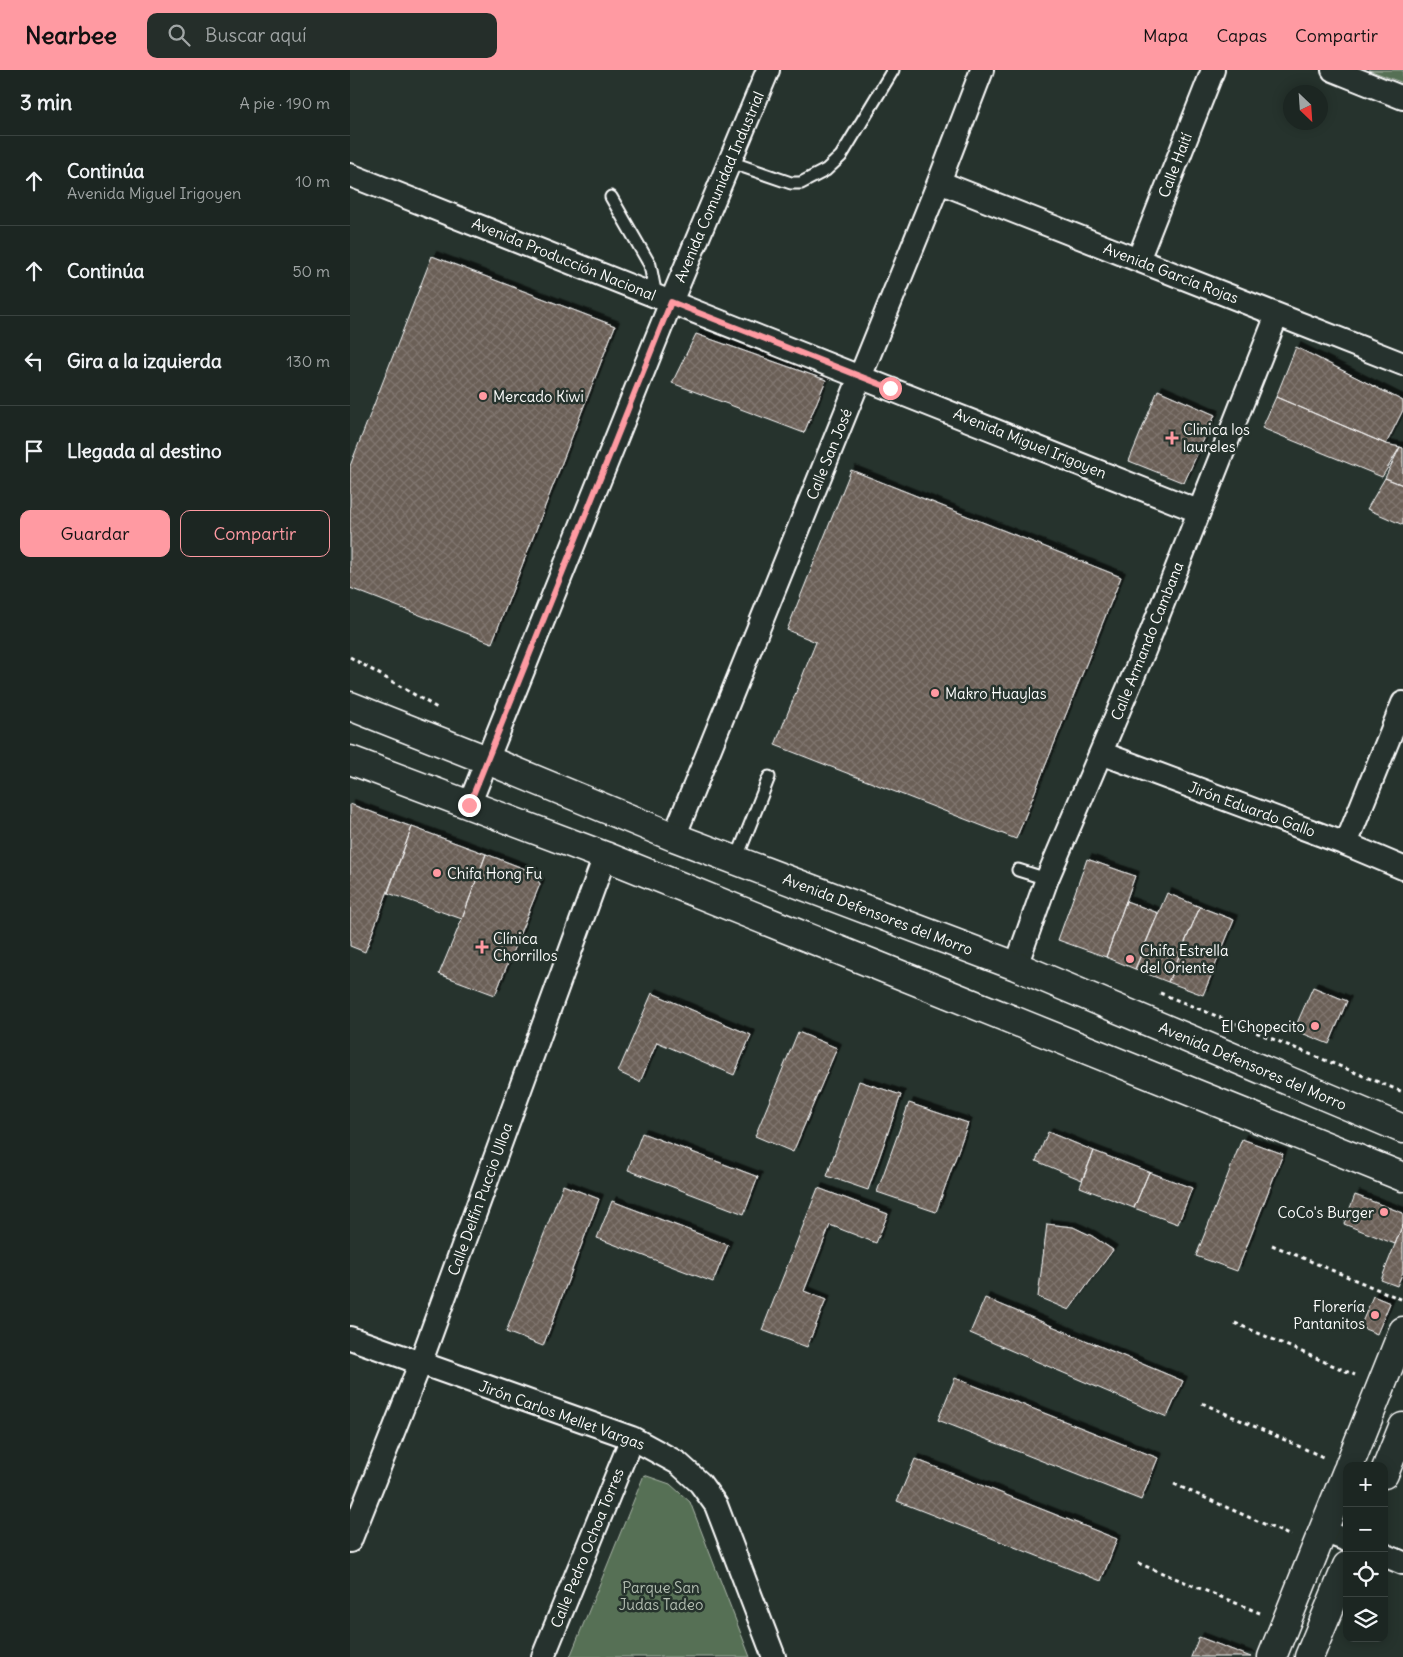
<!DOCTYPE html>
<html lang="es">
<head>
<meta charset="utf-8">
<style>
  :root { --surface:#1c2622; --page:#252e2a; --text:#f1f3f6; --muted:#a0a5a5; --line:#3a4340; --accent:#ff9aa2 }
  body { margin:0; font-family:Delius,sans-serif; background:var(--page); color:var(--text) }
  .controls { position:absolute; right:15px; bottom:15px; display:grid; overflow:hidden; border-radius:10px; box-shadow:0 2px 12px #0003 }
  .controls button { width:45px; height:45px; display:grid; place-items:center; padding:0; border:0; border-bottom:1px solid var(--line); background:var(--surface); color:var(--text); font:25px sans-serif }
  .compass { position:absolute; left:933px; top:15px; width:45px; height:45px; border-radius:50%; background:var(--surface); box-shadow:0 2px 12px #0003; rotate:155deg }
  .stop { position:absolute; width:15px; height:15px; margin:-11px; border:4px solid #ff9aa2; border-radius:50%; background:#fff }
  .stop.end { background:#ff9aa2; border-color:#fff; box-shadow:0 1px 5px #0008 }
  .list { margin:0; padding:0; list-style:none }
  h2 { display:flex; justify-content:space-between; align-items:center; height:65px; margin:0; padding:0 20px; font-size:21px }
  h2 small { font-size:16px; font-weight:400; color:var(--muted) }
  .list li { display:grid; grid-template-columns:32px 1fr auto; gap:15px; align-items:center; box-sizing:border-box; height:90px; padding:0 20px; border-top:1px solid var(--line) }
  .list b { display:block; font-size:19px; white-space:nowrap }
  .list p { margin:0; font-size:16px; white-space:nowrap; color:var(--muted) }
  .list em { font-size:16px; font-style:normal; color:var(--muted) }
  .actions { display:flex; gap:10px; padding:15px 20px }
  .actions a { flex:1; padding:11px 0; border:1px solid var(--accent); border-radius:10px; text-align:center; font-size:18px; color:var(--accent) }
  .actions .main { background:var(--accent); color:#111 }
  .icon { flex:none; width:28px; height:28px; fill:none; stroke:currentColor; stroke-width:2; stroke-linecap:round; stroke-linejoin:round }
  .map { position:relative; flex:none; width:1053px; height:1587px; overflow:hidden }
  header { display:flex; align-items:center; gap:30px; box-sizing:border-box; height:70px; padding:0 25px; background:var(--accent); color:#111 }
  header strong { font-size:24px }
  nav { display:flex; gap:28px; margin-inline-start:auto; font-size:18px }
  .search { width:350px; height:45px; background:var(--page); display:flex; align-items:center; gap:12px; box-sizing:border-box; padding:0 18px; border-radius:10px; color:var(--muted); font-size:19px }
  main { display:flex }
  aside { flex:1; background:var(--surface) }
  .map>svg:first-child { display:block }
  .green { fill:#576f55; stroke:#abb7aa }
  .building { fill:url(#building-cross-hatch); stroke:#fff; filter:url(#shadow) }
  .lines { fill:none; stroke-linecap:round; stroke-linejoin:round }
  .service-casing { stroke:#fff; stroke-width:15 }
  .minor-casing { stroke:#fff; stroke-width:26 }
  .secondary-casing { stroke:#fff; stroke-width:31 }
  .primary-casing { stroke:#fff; stroke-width:31 }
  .path { stroke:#fff; stroke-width:3; stroke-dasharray:4 4; stroke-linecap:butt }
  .service { stroke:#26332d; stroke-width:11 }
  .minor { stroke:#26332d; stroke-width:22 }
  .secondary { stroke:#26332d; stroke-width:28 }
  .primary { stroke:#26332d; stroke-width:28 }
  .route { stroke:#ff9aa2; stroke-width:6 }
  .poi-dot { fill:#ff9aa2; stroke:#26332d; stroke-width:2 }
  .labels { text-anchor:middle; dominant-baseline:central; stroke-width:5; stroke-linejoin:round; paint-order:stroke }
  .street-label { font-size:15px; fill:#fff; stroke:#26332d }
  .poi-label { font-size:15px; fill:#fff; stroke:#26332d; text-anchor:start }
  .park-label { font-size:15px; fill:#b3beb2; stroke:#26332d }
</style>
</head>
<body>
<header>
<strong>Nearbee</strong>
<div class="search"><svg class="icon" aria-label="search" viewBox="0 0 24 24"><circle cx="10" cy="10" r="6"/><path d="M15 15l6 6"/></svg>Buscar aquí</div>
<nav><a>Mapa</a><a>Capas</a><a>Compartir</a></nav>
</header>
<main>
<aside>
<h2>3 min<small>A pie · 190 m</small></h2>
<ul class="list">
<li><svg class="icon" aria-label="ahead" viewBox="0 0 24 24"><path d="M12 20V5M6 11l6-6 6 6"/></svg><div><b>Continúa</b><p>Avenida Miguel Irigoyen</p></div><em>10 m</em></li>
<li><svg class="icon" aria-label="ahead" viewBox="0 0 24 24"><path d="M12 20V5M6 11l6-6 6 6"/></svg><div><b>Continúa</b></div><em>50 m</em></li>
<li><svg class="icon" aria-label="left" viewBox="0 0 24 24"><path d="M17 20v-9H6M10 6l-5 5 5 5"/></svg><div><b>Gira a la izquierda</b></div><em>130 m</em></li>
<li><svg class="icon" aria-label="arrive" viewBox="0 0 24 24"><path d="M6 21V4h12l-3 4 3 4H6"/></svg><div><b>Llegada al destino</b></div></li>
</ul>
<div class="actions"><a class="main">Guardar</a><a>Compartir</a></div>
</aside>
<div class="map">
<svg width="1053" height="1587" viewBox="0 0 1053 1587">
  <defs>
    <pattern id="building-cross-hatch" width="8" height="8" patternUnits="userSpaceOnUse" patternTransform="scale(1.25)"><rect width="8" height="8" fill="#6a5e56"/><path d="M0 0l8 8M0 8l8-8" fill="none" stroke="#80766f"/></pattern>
    <filter id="shadow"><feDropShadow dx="4.5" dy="-4.5" stdDeviation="0" flood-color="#0009"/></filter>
  </defs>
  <rect width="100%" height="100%" fill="#26332d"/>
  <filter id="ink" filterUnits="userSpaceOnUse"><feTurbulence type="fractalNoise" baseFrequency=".02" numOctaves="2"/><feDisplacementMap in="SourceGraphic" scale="10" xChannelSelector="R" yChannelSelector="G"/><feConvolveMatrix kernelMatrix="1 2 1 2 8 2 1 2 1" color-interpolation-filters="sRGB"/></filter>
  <g filter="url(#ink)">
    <path class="green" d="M1019 0H1053V13Z
      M294 1405 320 1414 340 1432 400 1587H220Z"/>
    <path class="building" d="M82 186 265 256 142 573 0 518V396Z
      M346 264 476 310 454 363 322 313Z
      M946 277 1053 331V340L1036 374 926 327Z
      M808 320 865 345 834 413 779 391Z
      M926 327 1036 374 1050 377 1032 407 912 358Z
      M1050 377 1053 378V415L1035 408Z
      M501 400 771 507 666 769 425 675 466 572 437 560Z
      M1035 408 1053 415V455L1017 439Z
      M0 734 62 757 15 882 0 876Z
      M62 757 136 784 112 849 38 823Z
      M136 784 183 802 190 814 145 925 89 904 112 849Z
      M737 789 785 806 756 887 708 870Z
      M817 823 850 837 818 912 785 899Z
      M776 831 808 843 785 899 756 887Z
      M850 837 884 850 853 925 818 912Z
      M963 917 997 931 979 974 944 960Z
      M302 923 401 965 384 1005 307 972 290 1012 268 1002Z
      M448 962 487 978 443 1082 405 1066Z
      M509 1011 551 1025 518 1120 477 1106Z
      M559 1033 618 1053 586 1142 527 1122Z
      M698 1062 744 1081 732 1110 686 1091Z
      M292 1063 408 1107 394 1144 278 1100Z
      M892 1069 933 1084 887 1201 846 1186Z
      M744 1081 799 1102 784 1138 730 1117Z
      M799 1102 842 1118 828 1154 784 1138Z
      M213 1115 249 1129 193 1276 156 1262Z
      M468 1118 538 1144 526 1173 480 1155 454 1221 476 1230 457 1277 412 1260Z
      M1005 1125 1053 1143V1154L1045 1174 994 1154Z
      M262 1131 378 1175 363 1212 247 1168Z
      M697 1154 723 1157 742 1166 763 1180 719 1240 688 1227Z
      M1053 1154V1202L1047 1216 1031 1210Z
      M1023 1226 1040 1233 1027 1264 1010 1257Z
      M635 1228 833 1311 817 1347 620 1263Z
      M605 1308 808 1388 791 1430 588 1350Z
      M565 1389 767 1469 751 1511 547 1431Z
      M849 1567 901 1587H841Z"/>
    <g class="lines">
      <g class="service-casing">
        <path id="service" d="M380 92 441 113H451L476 100 491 86 543 0
          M261 127 300 195 306 226
          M386 790 419 707
          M668 800 697 809"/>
      </g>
      <g class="minor-casing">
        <path id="minor" d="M983 0 1053 28
          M0 105 848 441
          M589 112 1053 294
          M788 190 863 0
          M751 683 996 774 1053 798
          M119 735 321 232 418 0
          M324 767 589 112 632 0
          M996 774 1053 633
          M666 896 697 809 794 581 927 245
          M0 1268 282 1368 328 1393 350 1413 366 1435 424 1587
          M973 1461 997 1470
          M0 1471 70 1294 255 786
          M1034 1485 1053 1493
          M193 1587 282 1368"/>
      </g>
      <g class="secondary-casing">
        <path id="secondary" d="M999 1396 1053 1261
          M1034 1404 1053 1357
          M922 1587 997 1401
          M959 1587 997 1496"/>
      </g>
      <g class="primary-casing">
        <path id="primary" d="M0 636 152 696 324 767 666 896 1053 1059
          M0 690 255 786 1053 1107"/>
      </g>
      <path class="path" d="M0 587 89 639
        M810 923 1053 1022
        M922 1175 1053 1230
        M885 1253 1005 1305
        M852 1333 973 1387
        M824 1414 941 1466
        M788 1493 910 1543"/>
      <use href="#service" class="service"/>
      <use href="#minor" class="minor"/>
      <use href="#secondary" class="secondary"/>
      <use href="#primary" class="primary"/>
    </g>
  </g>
  <g class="lines" filter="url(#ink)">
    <path class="route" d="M119 735 321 232 540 318"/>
  </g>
  <g class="poi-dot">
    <circle cx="133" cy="326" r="5"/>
    <path d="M819.5 360.5h5v5h5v5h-5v5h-5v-5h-5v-5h5z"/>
    <circle cx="585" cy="623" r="5"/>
    <circle cx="87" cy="803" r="5"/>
    <path d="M129.5 869.5h5v5h5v5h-5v5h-5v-5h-5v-5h5z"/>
    <circle cx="780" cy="889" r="5"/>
    <circle cx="965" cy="956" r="5"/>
    <circle cx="1034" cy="1142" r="5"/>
    <circle cx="1025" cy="1245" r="5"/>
  </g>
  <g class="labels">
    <g class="street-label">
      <text transform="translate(825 95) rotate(-69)">Calle Haití</text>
      <text transform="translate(369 117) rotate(-67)">Avenida Comunidad Industrial</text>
      <text transform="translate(214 189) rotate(22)">Avenida Producción Nacional</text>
      <text transform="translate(821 203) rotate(21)">Avenida García Rojas</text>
      <text transform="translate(680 373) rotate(22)">Avenida Miguel Irigoyen</text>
      <text transform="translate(479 384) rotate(-68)">Calle San José</text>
      <text transform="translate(797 571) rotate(-68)">Calle Armando Cambana</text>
      <text transform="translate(902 739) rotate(20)">Jirón Eduardo Gallo</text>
      <text transform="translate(528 844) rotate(21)">Avenida Defensores del Morro</text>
      <text transform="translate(903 996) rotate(23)">Avenida Defensores del Morro</text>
      <text transform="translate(130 1129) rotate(-70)">Calle Delfín Puccio Ulloa</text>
      <text transform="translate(212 1345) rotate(20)">Jirón Carlos Mellet Vargas</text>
      <text transform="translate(237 1478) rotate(-68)">Calle Pedro Ochoa Torres</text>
    </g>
    <g class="poi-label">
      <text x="143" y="326">Mercado Kiwi</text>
      <text x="833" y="359">Clinica los<tspan x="833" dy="17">laureles</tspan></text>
      <text x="595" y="623">Makro Huaylas</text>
      <text x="97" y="803">Chifa Hong Fu</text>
      <text x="143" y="868">Clínica<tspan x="143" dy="17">Chorrillos</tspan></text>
      <text x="790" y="880">Chifa Estrella<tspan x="790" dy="17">del Oriente</tspan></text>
      <text x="955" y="956" text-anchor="end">El Chopecito</text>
      <text x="1024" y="1142" text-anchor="end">CoCo's Burger</text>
      <text x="1015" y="1236" text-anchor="end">Florería<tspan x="1015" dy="17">Pantanitos</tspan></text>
    </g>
    <g class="park-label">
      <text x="311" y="1517">Parque San<tspan x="311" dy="17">Judas Tadeo</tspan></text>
    </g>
  </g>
</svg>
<div class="controls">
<button>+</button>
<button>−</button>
<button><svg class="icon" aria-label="locate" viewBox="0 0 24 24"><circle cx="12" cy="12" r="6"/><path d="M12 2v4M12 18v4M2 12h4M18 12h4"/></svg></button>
<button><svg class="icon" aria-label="layers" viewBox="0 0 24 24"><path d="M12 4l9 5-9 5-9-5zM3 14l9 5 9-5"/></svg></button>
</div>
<svg class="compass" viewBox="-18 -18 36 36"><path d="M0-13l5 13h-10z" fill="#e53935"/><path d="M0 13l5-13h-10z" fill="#a0a5a5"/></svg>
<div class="stop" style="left:540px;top:318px"></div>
<div class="stop end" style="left:119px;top:735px"></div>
</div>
</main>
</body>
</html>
